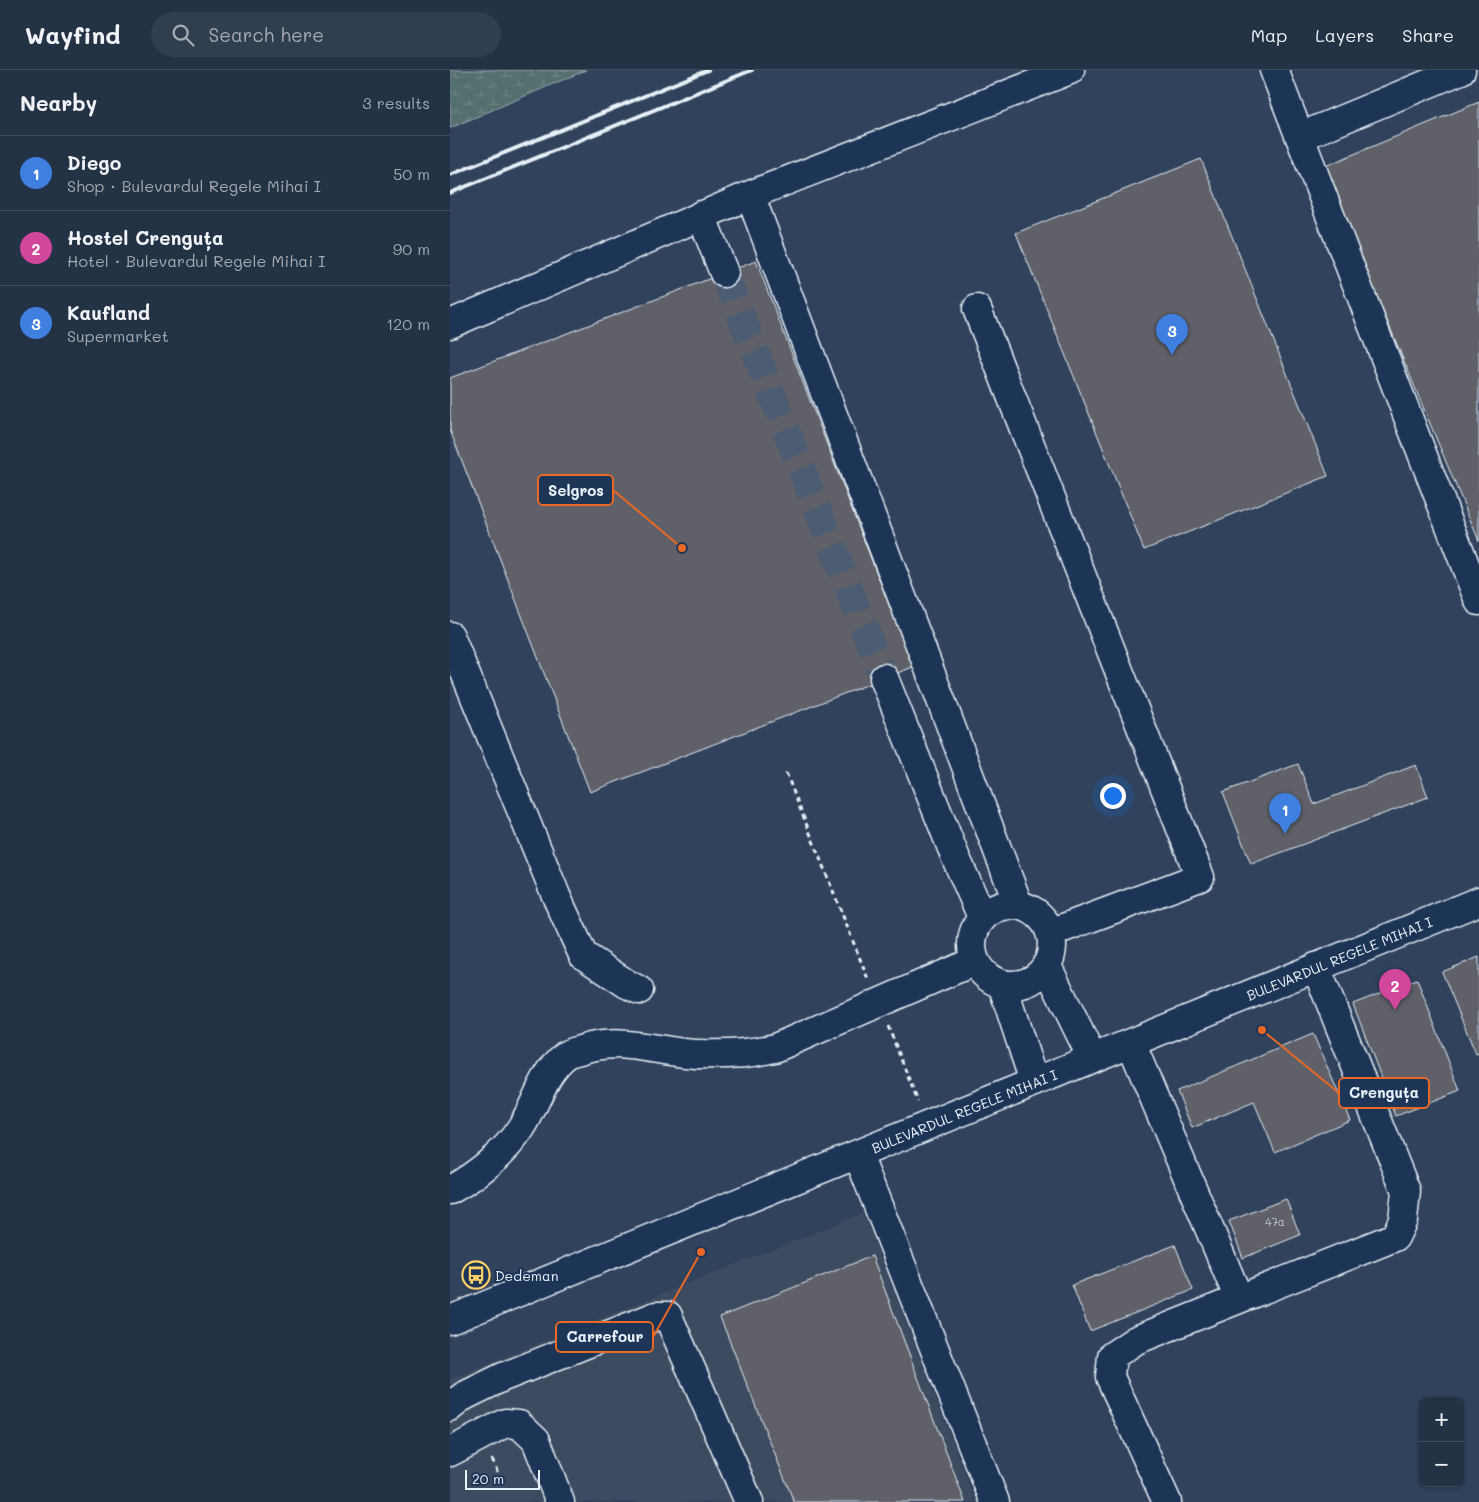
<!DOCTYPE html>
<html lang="en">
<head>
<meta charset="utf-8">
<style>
  :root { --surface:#243245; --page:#303e50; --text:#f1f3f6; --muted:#a3aab3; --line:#414d5e; --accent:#e797bd }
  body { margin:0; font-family:Mali,sans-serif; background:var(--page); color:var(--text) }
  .controls { position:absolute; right:15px; bottom:15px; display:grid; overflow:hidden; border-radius:8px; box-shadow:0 1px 4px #0004 }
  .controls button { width:45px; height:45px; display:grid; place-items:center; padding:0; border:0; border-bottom:1px solid var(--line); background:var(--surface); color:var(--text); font:25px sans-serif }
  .scale { position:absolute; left:15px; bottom:12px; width:75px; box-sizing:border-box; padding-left:5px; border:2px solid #e8f1f8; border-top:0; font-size:14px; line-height:18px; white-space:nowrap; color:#e8f1f8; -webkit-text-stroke:4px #1d3557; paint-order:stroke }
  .you { position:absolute; left:662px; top:725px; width:18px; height:18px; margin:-12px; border:4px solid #fff; border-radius:50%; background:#1a73e8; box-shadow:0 0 0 8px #1a73e833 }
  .badge { display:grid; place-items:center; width:32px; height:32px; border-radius:50%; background:var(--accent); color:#fff; font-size:16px; font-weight:700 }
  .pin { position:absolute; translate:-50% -41px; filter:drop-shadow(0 1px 2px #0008) }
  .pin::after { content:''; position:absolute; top:26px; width:18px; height:15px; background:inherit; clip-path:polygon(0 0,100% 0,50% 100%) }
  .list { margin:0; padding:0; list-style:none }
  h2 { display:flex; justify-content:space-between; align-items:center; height:65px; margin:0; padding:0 20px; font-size:21px }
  h2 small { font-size:16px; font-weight:400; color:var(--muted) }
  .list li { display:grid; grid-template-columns:32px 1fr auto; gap:15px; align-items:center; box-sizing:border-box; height:75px; padding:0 20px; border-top:1px solid var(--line) }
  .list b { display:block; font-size:19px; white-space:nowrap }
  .list p { margin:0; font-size:16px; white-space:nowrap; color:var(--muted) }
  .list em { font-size:16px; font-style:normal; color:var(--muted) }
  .icon { flex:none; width:28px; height:28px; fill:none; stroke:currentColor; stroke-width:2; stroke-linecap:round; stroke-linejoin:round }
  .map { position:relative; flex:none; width:1029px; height:1432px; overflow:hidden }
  header { display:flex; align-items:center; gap:30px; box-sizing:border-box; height:70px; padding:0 25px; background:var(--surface); border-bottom:1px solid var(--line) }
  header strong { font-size:24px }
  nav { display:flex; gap:28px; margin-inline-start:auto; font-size:18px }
  .search { width:350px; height:45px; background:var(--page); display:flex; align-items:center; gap:12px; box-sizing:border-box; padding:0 18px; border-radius:28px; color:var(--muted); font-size:19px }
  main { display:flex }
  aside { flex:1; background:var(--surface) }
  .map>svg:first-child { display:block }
  .built { fill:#3e4b60 }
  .wetland { fill:url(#wetland-marsh); stroke:#9eb0b3 }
  .building { fill:#5e6068; stroke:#e8f1f8 }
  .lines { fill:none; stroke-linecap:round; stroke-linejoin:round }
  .minor-tunnel { stroke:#4c5c73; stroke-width:28; stroke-dasharray:28 14; stroke-linecap:butt }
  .minor-casing { stroke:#e8f1f8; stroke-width:31 }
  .major-casing { stroke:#e8f1f8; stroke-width:31 }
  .path { stroke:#e8f1f8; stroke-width:3; stroke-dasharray:5 4; stroke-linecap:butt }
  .minor { stroke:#1d3557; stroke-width:28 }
  .major { stroke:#1d3557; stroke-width:28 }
  .rail { stroke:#e8f1f8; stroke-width:4 }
  .labels { text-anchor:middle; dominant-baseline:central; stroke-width:4; stroke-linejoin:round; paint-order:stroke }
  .number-label { font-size:11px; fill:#c6cdd4 }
  .street-label { font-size:14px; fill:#e8f1f8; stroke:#1d3557 }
  .poi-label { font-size:14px; fill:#e8f1f8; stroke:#1d3557; text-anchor:start }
  .leader { fill:none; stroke:#e86824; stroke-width:2 }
  .callout-dot { fill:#e86824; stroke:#1d3557; stroke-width:2 }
  .callout { fill:#1d3557; stroke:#e86824; stroke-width:2 }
  .callout-label { font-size:15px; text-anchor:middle; font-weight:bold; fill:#e8f1f8 }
</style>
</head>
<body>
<header>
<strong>Wayfind</strong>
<div class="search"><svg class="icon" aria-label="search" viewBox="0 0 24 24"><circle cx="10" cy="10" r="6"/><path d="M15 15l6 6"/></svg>Search here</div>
<nav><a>Map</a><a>Layers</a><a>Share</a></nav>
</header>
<main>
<aside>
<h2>Nearby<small>3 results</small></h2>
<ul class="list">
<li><span class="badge" style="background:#3f7fe0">1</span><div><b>Diego</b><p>Shop · Bulevardul Regele Mihai I</p></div><em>50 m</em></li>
<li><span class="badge" style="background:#d1479c">2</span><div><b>Hostel Crenguța</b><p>Hotel · Bulevardul Regele Mihai I</p></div><em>90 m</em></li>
<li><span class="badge" style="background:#3f7fe0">3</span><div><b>Kaufland</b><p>Supermarket</p></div><em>120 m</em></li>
</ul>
</aside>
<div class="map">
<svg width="1029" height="1432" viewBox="0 0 1029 1432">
  <defs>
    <pattern id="wetland-marsh" width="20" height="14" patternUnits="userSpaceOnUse" patternTransform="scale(1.25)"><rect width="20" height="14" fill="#53706e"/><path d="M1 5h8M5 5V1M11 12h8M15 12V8" fill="none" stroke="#6c8583"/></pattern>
  </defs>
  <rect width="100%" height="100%" fill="#30425c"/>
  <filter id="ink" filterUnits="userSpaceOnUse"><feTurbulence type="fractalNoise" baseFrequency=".02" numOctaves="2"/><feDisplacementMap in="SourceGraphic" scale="10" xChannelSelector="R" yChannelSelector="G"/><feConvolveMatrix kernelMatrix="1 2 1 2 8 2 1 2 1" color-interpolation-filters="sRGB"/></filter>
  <g filter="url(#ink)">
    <path class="built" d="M413 1143 526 1432H0V1309Z"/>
    <path class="wetland" d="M0 0H136L0 58Z"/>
    <path class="building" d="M1029 32V471L873 97Z
      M751 89 878 406 694 480 566 163Z
      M306 191 463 597 140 722 0 360V308Z
      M848 694 864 734 966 695 978 727 801 794 773 722Z
      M1029 887V983L1026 984 992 902Z
      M967 909 1010 1021 946 1046 903 934Z
      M863 964 900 1050 825 1082 804 1032 742 1058 727 1021Z
      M836 1129 850 1165 793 1188 779 1151Z
      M725 1175 743 1220 640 1261 622 1215Z
      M422 1186 515 1432H344L270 1247Z"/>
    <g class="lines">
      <path class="minor-tunnel" d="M274 203 434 608"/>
      <g class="minor-casing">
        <path id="minor" d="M824 0 1029 531
          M852 66 1011 0
          M300 125 620 0
          M251 145 274 203
          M527 239 750 807 600 863
          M0 254 300 125 568 834
          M0 566 107 828 133 885 177 914 189 920
          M434 608 505 786 532 847
          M522 875a40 40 0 1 1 80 0a40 40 0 1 1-80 0Z
          M597 896 642 988
          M552 914 584 1012
          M681 973 789 1229
          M408 1085 545 1432
          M0 1120C26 1106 55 1083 71 1058 87 1034 92 1004 116 985 120 982 126 981 130 980 172 966 205 982 246 984 272 985 300 984 325 978L525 891
          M0 1337 14 1326 53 1307 206 1246H218L299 1432
          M0 1382 55 1353 69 1354 86 1370 110 1432
          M717 1432 660 1307 662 1286 686 1270 945 1167 953 1150 956 1121 866 897"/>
      </g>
      <g class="major-casing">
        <g id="major">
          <path id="s1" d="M0 1250 1029 831"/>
        </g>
      </g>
      <path class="path" d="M336 703 418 909
        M438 956 468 1032
        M42 1389 53 1414"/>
      <use href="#minor" class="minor"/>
      <use href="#major" class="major"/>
      <path class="rail" d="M0 105 258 0
        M0 123 302 0"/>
    </g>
  </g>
  <defs>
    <g id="bus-ring" transform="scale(1.4375)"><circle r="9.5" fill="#1d3557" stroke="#ffd166" stroke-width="1.5"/><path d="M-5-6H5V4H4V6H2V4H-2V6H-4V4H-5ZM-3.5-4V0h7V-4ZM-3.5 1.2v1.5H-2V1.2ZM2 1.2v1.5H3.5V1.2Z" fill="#ffd166"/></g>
  </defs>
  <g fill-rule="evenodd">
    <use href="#bus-ring" x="26" y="1205"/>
  </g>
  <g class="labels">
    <g class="number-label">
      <text x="825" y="1151">47a</text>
    </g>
    <g class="street-label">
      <text stroke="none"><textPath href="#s1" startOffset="960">BULEVARDUL REGELE MIHAI I</textPath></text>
      <text stroke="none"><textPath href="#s1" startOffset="555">BULEVARDUL REGELE MIHAI I</textPath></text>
    </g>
    <g class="poi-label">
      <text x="45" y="1205">Dedeman</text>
    </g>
  </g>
  <path class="leader" d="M232 478L163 420M812 960L889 1023M251 1182L203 1267"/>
  <g class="callout-dot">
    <circle cx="232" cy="478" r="5"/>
    <circle cx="812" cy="960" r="5"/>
    <circle cx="251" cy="1182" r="5"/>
  </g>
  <g class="callout">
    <rect x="88" y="405" width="75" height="30" rx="5"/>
    <rect x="889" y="1008" width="90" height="30" rx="5"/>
    <rect x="106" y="1252" width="97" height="30" rx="5"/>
  </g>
  <g class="callout-label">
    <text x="126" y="426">Selgros</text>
    <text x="934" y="1028">Crenguța</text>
    <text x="155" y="1272">Carrefour</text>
  </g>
</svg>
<div class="controls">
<button>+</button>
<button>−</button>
</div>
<div class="scale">20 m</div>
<div class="you"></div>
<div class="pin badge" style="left:835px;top:764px;background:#3f7fe0">1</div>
<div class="pin badge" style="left:945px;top:940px;background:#d1479c">2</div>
<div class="pin badge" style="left:722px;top:285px;background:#3f7fe0">3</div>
</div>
</main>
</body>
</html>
